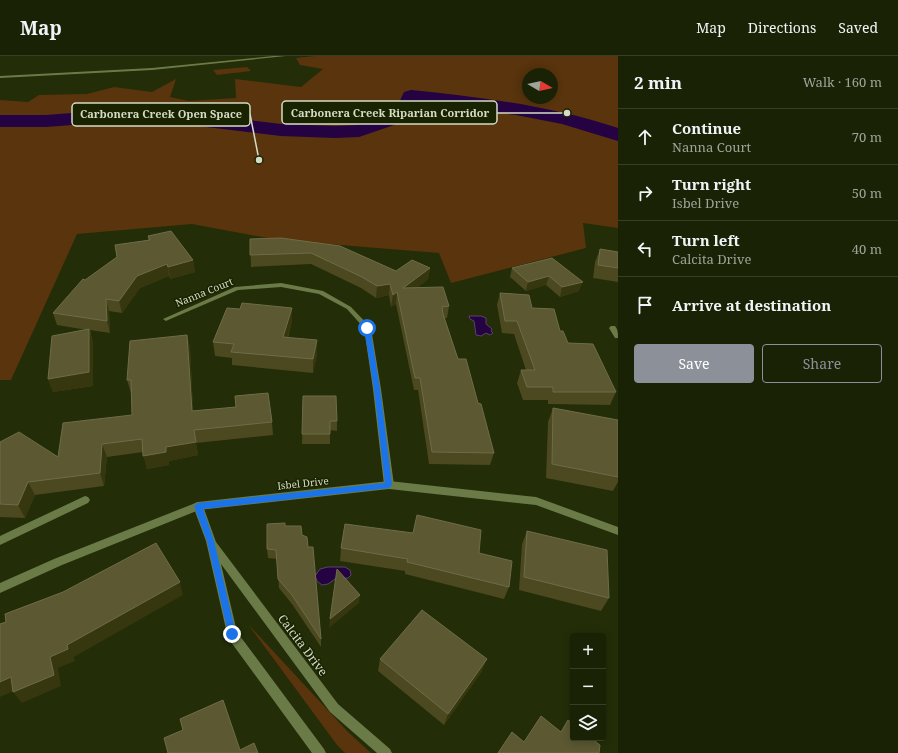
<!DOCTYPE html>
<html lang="en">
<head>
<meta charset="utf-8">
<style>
  :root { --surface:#1a2205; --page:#272f13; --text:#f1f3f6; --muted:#9fa49a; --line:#383f27; --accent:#8c9099 }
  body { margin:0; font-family:"Noto Serif",serif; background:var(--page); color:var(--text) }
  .controls { position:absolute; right:12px; bottom:12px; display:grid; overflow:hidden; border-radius:4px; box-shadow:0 2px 10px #0003 }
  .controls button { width:36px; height:36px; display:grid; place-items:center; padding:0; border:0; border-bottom:1px solid var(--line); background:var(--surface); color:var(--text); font:20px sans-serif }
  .compass { position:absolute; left:522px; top:12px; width:36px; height:36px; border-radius:50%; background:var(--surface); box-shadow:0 2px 10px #0003; rotate:99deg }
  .stop { position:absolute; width:12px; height:12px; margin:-9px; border:3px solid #1a73e8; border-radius:50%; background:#fff }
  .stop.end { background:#1a73e8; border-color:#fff; box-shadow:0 1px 4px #0008 }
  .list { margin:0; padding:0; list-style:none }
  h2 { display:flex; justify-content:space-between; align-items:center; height:52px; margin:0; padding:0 16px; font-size:17px }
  h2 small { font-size:13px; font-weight:400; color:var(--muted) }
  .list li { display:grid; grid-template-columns:26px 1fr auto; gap:12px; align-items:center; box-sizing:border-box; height:56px; padding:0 16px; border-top:1px solid var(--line) }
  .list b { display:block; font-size:15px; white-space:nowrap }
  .list p { margin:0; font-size:13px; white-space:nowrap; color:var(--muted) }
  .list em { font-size:13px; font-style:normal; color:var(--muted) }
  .actions { display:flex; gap:8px; padding:12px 16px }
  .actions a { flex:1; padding:9px 0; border:1px solid var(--accent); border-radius:4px; text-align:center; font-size:14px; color:var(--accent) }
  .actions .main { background:var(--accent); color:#fff }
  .icon { flex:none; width:22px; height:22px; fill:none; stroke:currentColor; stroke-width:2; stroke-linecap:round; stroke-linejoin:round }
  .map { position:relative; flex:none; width:618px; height:697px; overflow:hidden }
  header { display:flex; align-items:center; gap:24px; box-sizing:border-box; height:56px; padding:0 20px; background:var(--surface); border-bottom:1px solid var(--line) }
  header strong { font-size:19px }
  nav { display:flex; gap:22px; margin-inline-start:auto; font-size:14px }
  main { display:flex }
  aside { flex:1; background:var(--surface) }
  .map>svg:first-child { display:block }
  .green { fill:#59340d; fill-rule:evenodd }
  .water { fill:#250242; stroke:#5a436a }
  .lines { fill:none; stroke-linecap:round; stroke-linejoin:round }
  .river { fill:#250242; fill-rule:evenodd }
  .service { fill:#6b7b48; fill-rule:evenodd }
  .minor { fill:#6b7b48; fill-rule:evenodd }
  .tertiary { fill:#6b7b48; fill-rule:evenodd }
  .wall { fill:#4c4820 }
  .shaded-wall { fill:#36370f }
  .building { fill:#5b5832; stroke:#6e6d49 }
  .route { fill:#1a73e8 }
  .labels { text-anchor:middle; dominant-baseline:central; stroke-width:3; stroke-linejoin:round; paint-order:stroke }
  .street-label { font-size:10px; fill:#d4dcc6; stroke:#1a2300 }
  .near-street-label { font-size:12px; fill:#d4dcc6; stroke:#1a2300 }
  .leader { fill:none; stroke:#d4dcc6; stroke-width:1.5 }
  .callout-dot { fill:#d4dcc6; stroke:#1a2300; stroke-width:1.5 }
  .callout { fill:#1a2300; stroke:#d4dcc6; stroke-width:1.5 }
  .callout-label { font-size:11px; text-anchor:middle; font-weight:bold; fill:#d4dcc6 }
</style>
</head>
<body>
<header>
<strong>Map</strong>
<nav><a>Map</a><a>Directions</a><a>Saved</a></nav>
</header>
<main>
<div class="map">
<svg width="618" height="697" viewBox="0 0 618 697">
  <rect width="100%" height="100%" fill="#232d07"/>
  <path class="green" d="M315 0H618V172L583 167 586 192 451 227 439 197 278 184 192 168 77 178 11 324H0V44L28 46 39 39 87 38 114 31 152 36 176 23 170 41 189 45 236 42 235 23 301 31 323 13 300 9 296 2ZM528 18H552V42H528Z
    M247 11 251 15 217 19 213 14Z
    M248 568 348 676 371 697H345L337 689Z"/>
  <path class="water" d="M469 260H481L486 262V268L492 273 491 275 493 277 490 279 486 277 481 280 476 279 474 265 470 263Z
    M328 511H345L350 514 351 519 348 522 335 523 328 528 322 529 317 525 315 520 320 513Z"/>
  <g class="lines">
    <path class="river" d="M411 34C481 41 551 50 618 72V85L562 68 516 59 418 46 411 61 397 68 359 81 335 82 281 80 173 67 122 69 98 67 46 71H0V59H46L98 55 122 57 173 55 281 68 335 70 357 69 396 53 404 36Z"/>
    <path class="service" d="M85 440 88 441 90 444 88 447 0 489V480Z"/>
    <path class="minor" d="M281 227 323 235 351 251 371 272 381 333 394 429 392 432 389 433 386 432 384 429 373 333 364 272 347 253 319 238 281 231 238 234 168 264 166 265 163 263 235 231Z
      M611 270H615C618 274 618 277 618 282H615L609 272Z
      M198 446 201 447 203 450 216 486 338 648 390 693 392 697H377L330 656 221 508 237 576 324 693 326 697H312L228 582 206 485 193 450 195 447Z"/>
    <path class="tertiary" d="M273 0H286L152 14 0 22V20L152 12Z
      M389 425 536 441 618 471V479L536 449 389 433 199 454 62 509 0 537V527L54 503 198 446Z"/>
  </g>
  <path class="wall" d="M148 180 193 204 195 216 170 223 169 220 140 232 122 257 109 255 110 277 90 274 93 287V330L53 336 48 323 87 274 57 269 53 257 148 184Z
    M250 183 396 215 430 212 428 223 417 232 449 250 447 262H444L458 303 478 347 494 397 490 409 429 408 418 334H414L396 248 391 251 389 239 376 242 361 232 311 208 251 211Z
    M600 193 618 196V226L593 222 595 206Z
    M552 202 579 235 560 241 546 229 526 235 510 221 512 212Z
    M500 237 532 252 560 275 568 287 616 336 610 349 548 348V344H523L517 327 521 314H526L514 278 502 277 497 249Z
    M292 265 288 282 317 298 313 317 232 309V302L215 300 213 286Z
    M187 279 190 292 193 355 236 351 272 366 273 379 196 387 198 399 169 405V409L147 413 143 396 107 401 104 430 35 439 25 462 0 461V386L58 401 132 359V337H131L127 324Z
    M303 340 337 365V375L330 374V388H302Z
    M553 352 618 364V426L613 435 546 422 548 366Z
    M285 470 302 479 321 583V591L292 548 279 532 277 503 268 502 267 493Z
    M527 475 609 542 601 555 519 534 522 488Z
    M341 492 479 497 509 531 504 543 405 518V515L340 505Z
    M380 603 482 615 444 669 378 615Z"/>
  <path class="shaded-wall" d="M193 204 195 216 170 223 168 211Z
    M167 208 169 220 140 232 122 257 119 245 137 220Z
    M430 212 428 223 401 244 403 232Z
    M549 220 546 229 526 235 528 226Z
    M583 226 579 235 560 241 562 231Z
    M390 228 389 239 376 242 377 230Z
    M397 236 396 248 391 251 393 239Z
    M106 243 109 255 110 277 107 265Z
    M292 252V265L284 295 283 281Z
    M89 273 93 287V330L53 336 48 323Z
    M187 279 190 292 194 368 192 355Z
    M317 284V298L313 317V303Z
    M194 374 198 399 169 405V409L147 413 143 400 166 391Z
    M102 388 107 401 104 430 100 417Z
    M28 426 35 439 25 462 18 449Z
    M180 526 183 539 74 601 75 605 58 612 61 630 22 647 13 636 50 601 67 589Z
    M360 539 359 547 329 572 330 563Z
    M487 603 482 615 444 669 448 658Z
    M11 621 20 632 0 641V626Z"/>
  <path class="building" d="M171 175 193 204 168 211 167 208 137 220 119 245 106 243 107 265 53 257 83 223 85 224 117 201 115 189 150 184 148 180Z
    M281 182 340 190 396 215 412 204 430 212 403 232 443 231 449 250 442 251 443 258 458 303H466L478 347 481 348 494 397 432 396 420 322H415L397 236 393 239 390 228 377 230 362 221 311 197 250 199V183Z
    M600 193 618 196V212L598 209Z
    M552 202 583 226 562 231 549 220 528 226 512 212Z
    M500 237 529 239 532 252 554 253 560 275H563L568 287 593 288 616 336H553V331H527L521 314H535L517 265H505Z
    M242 247 292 252 283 281 317 284 313 303 231 296 234 288 213 286 227 252 240 253Z
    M89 273V316L48 323 52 280Z
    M187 279 192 355 236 351 235 340 268 337 272 366 194 374 196 386 166 391V396L143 400 142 383 102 388 100 417 28 426 18 449 0 448V386L19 376 58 401 63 367 132 359 131 324H127L130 285Z
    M303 340H336L337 365H330V378H302Z
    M553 352 618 364V421L552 408Z
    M417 459 481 474 479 497 512 505 509 531 407 506 408 503 341 492 345 468 413 477Z
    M285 467V470H301L302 479 307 481 308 491H313L321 583 292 539 278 523 276 494 267 493V468Z
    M527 475 607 494 609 542 524 521Z
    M156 487 180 526 67 589 68 593 50 601 54 619 13 636 11 621 0 626V568L6 566 5 558 63 536Z
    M337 513 360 539 330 563Z
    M422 554 487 603 448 658 380 603Z
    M223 644 240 694 254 687 258 697H168L164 682 183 674 180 663Z
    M541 660 561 676 568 664 573 668V682H591L600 689 599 697H498L512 676 524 686Z"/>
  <path class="route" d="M367 270 370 272 380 333 392 429 389 432 203 453 214 485 236 578 235 581 232 583 229 581 207 485 194 450 198 447 385 427 374 333 364 272Z"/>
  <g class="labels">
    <g class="street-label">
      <text transform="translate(204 236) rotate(-22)">Nanna Court</text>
      <text transform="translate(303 427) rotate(-6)">Isbel Drive</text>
    </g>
    <g class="near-street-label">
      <text transform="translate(303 589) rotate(53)">Calcita Drive</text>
    </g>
  </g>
  <path class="leader" d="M567 57L497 57M259 104L250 58"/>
  <g class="callout-dot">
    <circle cx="567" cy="57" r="4"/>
    <circle cx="259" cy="104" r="4"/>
  </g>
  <g class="callout">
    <rect x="282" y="45" width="215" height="23" rx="4"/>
    <rect x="72" y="47" width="178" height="23" rx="4"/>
  </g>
  <g class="callout-label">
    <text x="390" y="61">Carbonera Creek Riparian Corridor</text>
    <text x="161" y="62">Carbonera Creek Open Space</text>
  </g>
</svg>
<div class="controls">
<button>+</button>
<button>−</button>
<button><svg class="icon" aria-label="layers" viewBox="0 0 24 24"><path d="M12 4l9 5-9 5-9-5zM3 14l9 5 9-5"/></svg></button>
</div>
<svg class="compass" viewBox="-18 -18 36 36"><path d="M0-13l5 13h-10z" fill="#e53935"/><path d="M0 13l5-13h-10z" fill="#9fa49a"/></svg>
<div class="stop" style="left:367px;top:272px"></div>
<div class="stop end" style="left:232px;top:578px"></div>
</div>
<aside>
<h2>2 min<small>Walk · 160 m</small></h2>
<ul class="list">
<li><svg class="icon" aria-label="ahead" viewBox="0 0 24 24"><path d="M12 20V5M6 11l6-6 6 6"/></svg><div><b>Continue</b><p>Nanna Court</p></div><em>70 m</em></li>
<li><svg class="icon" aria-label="right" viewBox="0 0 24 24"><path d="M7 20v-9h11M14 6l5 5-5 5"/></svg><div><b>Turn right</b><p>Isbel Drive</p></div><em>50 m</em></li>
<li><svg class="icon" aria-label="left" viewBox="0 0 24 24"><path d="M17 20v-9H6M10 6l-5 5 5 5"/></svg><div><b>Turn left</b><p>Calcita Drive</p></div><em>40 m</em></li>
<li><svg class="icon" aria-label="arrive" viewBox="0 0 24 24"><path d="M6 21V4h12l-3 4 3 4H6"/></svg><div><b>Arrive at destination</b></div></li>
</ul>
<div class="actions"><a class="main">Save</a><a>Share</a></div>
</aside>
</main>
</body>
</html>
